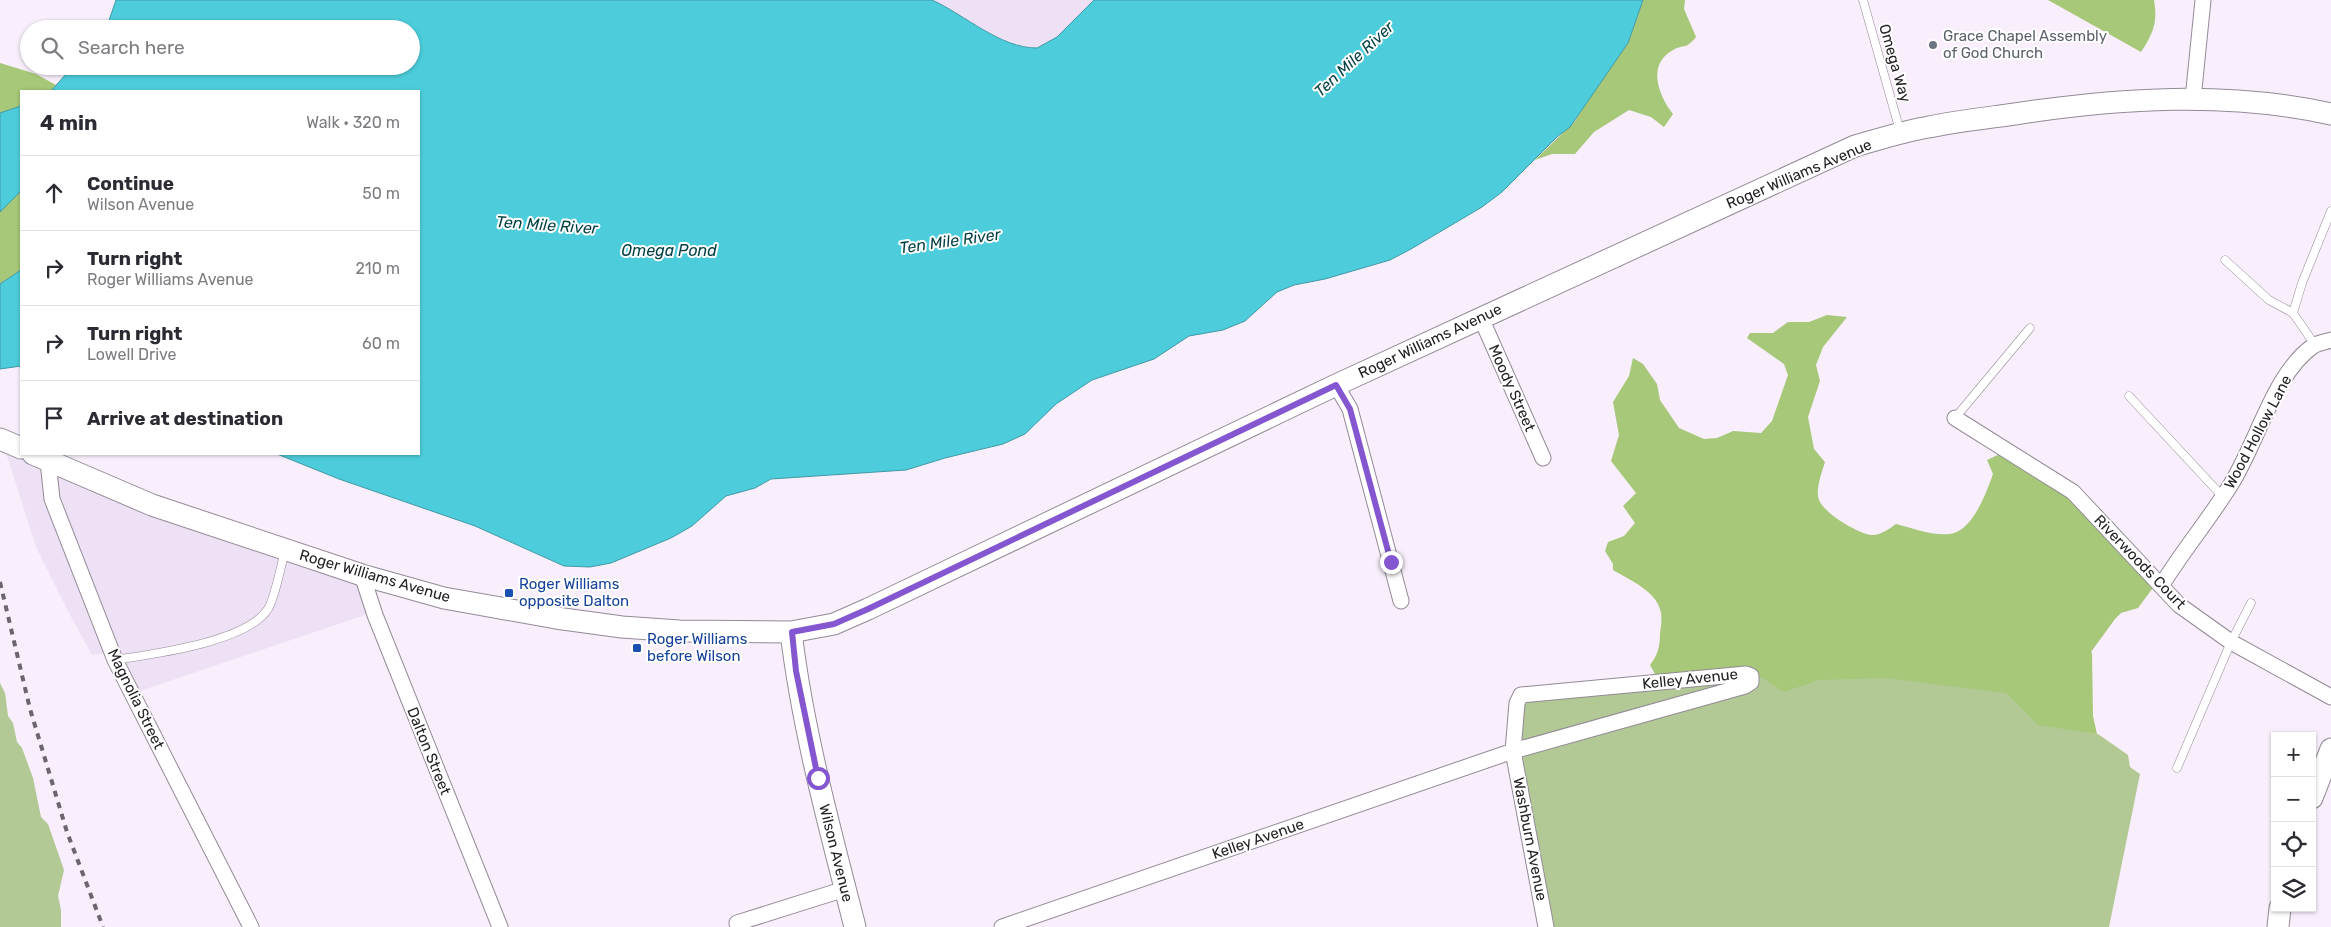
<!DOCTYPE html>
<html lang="en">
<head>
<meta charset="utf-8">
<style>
  :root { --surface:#fff; --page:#f7f7f7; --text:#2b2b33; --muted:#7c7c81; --line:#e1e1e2 }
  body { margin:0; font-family:Rubik,sans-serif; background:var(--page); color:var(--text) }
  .controls { position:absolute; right:15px; bottom:15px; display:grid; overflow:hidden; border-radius:0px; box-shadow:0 1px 4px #0004 }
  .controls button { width:45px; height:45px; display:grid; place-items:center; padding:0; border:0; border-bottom:1px solid var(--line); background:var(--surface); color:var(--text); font:25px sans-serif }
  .stop { position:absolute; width:15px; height:15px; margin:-11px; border:4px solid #8457d1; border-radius:50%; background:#fff }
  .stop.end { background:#8457d1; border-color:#fff; box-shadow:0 1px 5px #0008 }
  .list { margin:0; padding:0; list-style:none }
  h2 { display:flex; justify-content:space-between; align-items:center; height:65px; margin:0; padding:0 20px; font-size:21px }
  h2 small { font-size:16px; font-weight:400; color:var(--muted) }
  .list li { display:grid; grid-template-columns:32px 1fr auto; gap:15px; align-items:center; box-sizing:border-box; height:75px; padding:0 20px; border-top:1px solid var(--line) }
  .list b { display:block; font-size:19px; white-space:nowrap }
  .list p { margin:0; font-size:16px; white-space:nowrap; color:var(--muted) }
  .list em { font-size:16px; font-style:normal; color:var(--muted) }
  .icon { flex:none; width:28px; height:28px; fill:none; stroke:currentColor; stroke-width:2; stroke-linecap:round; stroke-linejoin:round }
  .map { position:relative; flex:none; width:2331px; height:927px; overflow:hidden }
  .search { position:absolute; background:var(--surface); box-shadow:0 1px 4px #0004; left:20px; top:20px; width:400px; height:55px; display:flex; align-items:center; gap:12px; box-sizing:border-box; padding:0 18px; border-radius:28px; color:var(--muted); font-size:19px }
  .panel { position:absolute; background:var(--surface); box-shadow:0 1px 4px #0004; left:20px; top:90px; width:400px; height:365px; border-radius:0px }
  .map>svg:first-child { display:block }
  .built { fill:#eee0f5 }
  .green { fill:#b2c895 }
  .forest { fill:#a6c878 }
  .water { fill:#4dcddb; stroke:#4199a5 }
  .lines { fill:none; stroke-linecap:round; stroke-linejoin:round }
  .lane-casing { stroke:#928a96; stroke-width:9 }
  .street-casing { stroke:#928a96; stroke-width:17 }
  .secondary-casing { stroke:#928a96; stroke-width:23 }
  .lane { stroke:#fff; stroke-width:8 }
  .street { stroke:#fff; stroke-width:15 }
  .secondary { stroke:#fff; stroke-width:21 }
  .rail { stroke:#6b656d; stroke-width:4; stroke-dasharray:6 6; stroke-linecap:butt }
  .route { stroke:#8457d1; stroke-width:6 }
  .worship-dot { fill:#6b7280; stroke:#fff; stroke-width:2 }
  .transit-dot { fill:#1a4fb4; stroke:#fff; stroke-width:2 }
  .labels { text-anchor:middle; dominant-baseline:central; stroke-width:4; stroke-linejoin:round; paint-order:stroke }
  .worship-label { font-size:15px; fill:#5b616d; stroke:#fff; text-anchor:start }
  .street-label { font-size:15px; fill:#252126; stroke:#fff }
  .transit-label { font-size:15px; fill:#164399; stroke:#fff; text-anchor:start }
  .water-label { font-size:16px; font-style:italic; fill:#003e44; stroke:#fff }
</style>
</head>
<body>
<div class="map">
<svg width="2331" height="927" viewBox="0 0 2331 927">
  <rect width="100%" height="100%" fill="#f8eefc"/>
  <path class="built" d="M932 0H1094L1057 37 1038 48 1020 45 995 36Z
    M1 437 356 582 368 614 134 693 114 652 92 655 69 613 36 547Z"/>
  <path class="green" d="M1937 667 2063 713 2088 732 2098 734 2128 755 2130 767 2140 774 2109 927H1538L1521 789 1520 710 1527 695 1843 669Z
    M0 683 5 693 8 716 13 723 17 742 22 748 33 778 41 817 48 824 64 870 58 896 61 910V927H0Z"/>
  <path class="forest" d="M1643 0H1685L1684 9 1696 37C1684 51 1686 43 1673 50 1646 65 1659 96 1673 114L1664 127 1651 117 1629 110 1594 132 1575 154H1552L1535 160 1575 121 1588 100 1628 43Z
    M2048 0H2154C2158 22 2153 34 2141 52Z
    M0 63 36 74 56 85 51 91H21V106L0 113Z
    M21 191V270L0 284V212Z
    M1827 315 1847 317 1823 347 1816 365 1820 381 1808 417 1814 449 1825 462C1822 472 1815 490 1819 500 1825 514 1857 533 1871 535 1880 536 1889 529 1896 524 1912 528 1932 536 1950 534 1973 531 1986 493 1993 474L1987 460 2002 453 2054 479 2155 585 2138 608 2121 613 2115 619 2091 652 2092 653 2093 716 2097 734 2038 725 2006 693 1885 678 1819 680 1784 692 1755 673 1659 681 1650 665C1658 655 1660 646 1660 633 1661 627 1662 619 1661 613 1658 592 1630 580 1613 570V564L1605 551 1608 542 1624 536 1635 523 1623 506 1636 493 1611 461 1619 435 1613 402 1629 376 1633 358 1643 364 1657 384 1660 400 1679 428 1704 439 1717 438 1733 431 1761 433 1772 421 1788 375 1784 364 1747 338 1750 333H1773L1788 322H1809Z"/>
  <path class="water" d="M116 0H932C965 15 1000 48 1037 48L1057 37 1094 0H1643L1628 43 1570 127 1558 136 1502 192 1482 207 1411 249 1390 260 1325 279 1294 285 1277 292 1245 321 1223 330 1189 336 1154 359 1092 380 1056 404 1025 434 1003 444 945 458 906 470 771 479 755 488 726 496 692 526 671 538 611 563 590 567 564 566 475 526 339 479 277 454H419V91H51L66 74 80 66H411V29H106Z
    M21 106V191L0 212V113Z
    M21 270V366L0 369V284Z"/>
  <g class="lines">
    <g class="lane-casing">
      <path id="lane" d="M1863 0 1900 131
        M2225 260 2269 300 2293 313
        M2315 345 2293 313 2302 283 2331 211
        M2129 396 2223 497
        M1955 418 2030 328
        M115 660C153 654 247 642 268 609 275 598 281 565 285 551
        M2177 768 2231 642 2251 603"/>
    </g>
    <g class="street-casing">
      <path id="street" d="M2193 99 2203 0
        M1481 318 1543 458
        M1336 385 1350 409 1401 601
        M1955 418 2073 492 2179 605 2231 642 2331 697
        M48 461 52 499 115 660 251 927
        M362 575 375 615 500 927
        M2161 586C2182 552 2207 522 2228 489 2257 446 2272 375 2313 346 2318 343 2325 342 2331 340
        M737 923 845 889
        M1002 927 1513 751 1745 686 1751 682V676L1746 674 1521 695 1517 703 1513 751 1546 927"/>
    </g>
    <g class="secondary-casing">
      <path id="secondary" d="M0 439 21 448
        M33 454 152 505 362 575 444 598 556 618 622 627 679 631 791 632 834 624 868 609 1336 385 1855 146C1880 139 1904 131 1929 127 1957 121 1986 118 2015 114 2119 98 2227 91 2331 114
        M791 632C803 732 830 829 855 927
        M2312 798 2331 749
        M2278 927 2280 908"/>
    </g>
    <use href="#lane" class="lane"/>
    <use href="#street" class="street"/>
    <use href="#secondary" class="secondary"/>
    <path class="rail" d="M0 582 30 709 67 832 103 927"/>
  </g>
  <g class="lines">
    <path class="route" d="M818 778 796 671 792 632 834 624 868 609 1336 385 1350 409 1391 562"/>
  </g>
  <circle class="worship-dot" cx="1933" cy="45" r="5"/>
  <g class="transit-dot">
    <rect x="504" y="588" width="10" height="10" rx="2.5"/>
    <rect x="632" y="643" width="10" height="10" rx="2.5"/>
  </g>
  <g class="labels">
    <g class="worship-label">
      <text x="1943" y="36">Grace Chapel Assembly<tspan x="1943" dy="17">of God Church</tspan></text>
    </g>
    <g class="street-label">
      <text transform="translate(1895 63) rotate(74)">Omega Way</text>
      <text transform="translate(1799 174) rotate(-23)">Roger Williams Avenue</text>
      <text transform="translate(1430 341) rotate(-25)">Roger Williams Avenue</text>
      <text transform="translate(1512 388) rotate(66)">Moody Street</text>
      <text transform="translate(2258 432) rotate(-62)">Wood Hollow Lane</text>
      <text transform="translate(2140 562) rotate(46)">Riverwoods Court</text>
      <text transform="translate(375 576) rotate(16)">Roger Williams Avenue</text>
      <text transform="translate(1690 679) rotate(-6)">Kelley Avenue</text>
      <text transform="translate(136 699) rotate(64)">Magnolia Street</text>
      <text transform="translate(429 751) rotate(68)">Dalton Street</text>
      <text transform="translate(1258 839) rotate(-19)">Kelley Avenue</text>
      <text transform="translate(1530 839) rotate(79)">Washburn Avenue</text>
      <text transform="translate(836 853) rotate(76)">Wilson Avenue</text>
    </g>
    <g class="transit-label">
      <text x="519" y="584">Roger Williams<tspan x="519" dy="17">opposite Dalton</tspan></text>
      <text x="647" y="639">Roger Williams<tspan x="647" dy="17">before Wilson</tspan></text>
    </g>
    <g class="water-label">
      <text transform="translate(1354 59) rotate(-43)">Ten Mile River</text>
      <text transform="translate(547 225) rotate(4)">Ten Mile River</text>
      <text transform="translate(950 241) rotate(-8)">Ten Mile River</text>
      <text x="669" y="250">Omega Pond</text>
    </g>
  </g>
</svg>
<div class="controls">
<button>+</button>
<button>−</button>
<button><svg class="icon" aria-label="locate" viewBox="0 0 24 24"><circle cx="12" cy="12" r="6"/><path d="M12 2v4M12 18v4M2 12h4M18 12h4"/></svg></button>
<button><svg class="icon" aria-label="layers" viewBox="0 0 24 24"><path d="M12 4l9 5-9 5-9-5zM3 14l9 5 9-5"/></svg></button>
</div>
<div class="stop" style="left:818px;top:778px"></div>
<div class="stop end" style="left:1391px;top:562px"></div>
<div class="search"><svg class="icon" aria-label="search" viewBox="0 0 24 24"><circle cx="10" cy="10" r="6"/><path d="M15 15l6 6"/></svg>Search here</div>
<section class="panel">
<h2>4 min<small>Walk · 320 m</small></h2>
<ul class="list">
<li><svg class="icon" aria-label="ahead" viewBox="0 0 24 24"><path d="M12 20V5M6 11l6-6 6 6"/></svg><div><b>Continue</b><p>Wilson Avenue</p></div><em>50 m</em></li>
<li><svg class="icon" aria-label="right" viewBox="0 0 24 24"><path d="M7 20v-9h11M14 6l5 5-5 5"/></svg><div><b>Turn right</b><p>Roger Williams Avenue</p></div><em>210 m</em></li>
<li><svg class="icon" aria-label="right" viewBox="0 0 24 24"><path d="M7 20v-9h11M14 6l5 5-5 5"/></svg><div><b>Turn right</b><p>Lowell Drive</p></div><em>60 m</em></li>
<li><svg class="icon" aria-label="arrive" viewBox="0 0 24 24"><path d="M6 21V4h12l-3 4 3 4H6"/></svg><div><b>Arrive at destination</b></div></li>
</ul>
</section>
</div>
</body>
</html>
